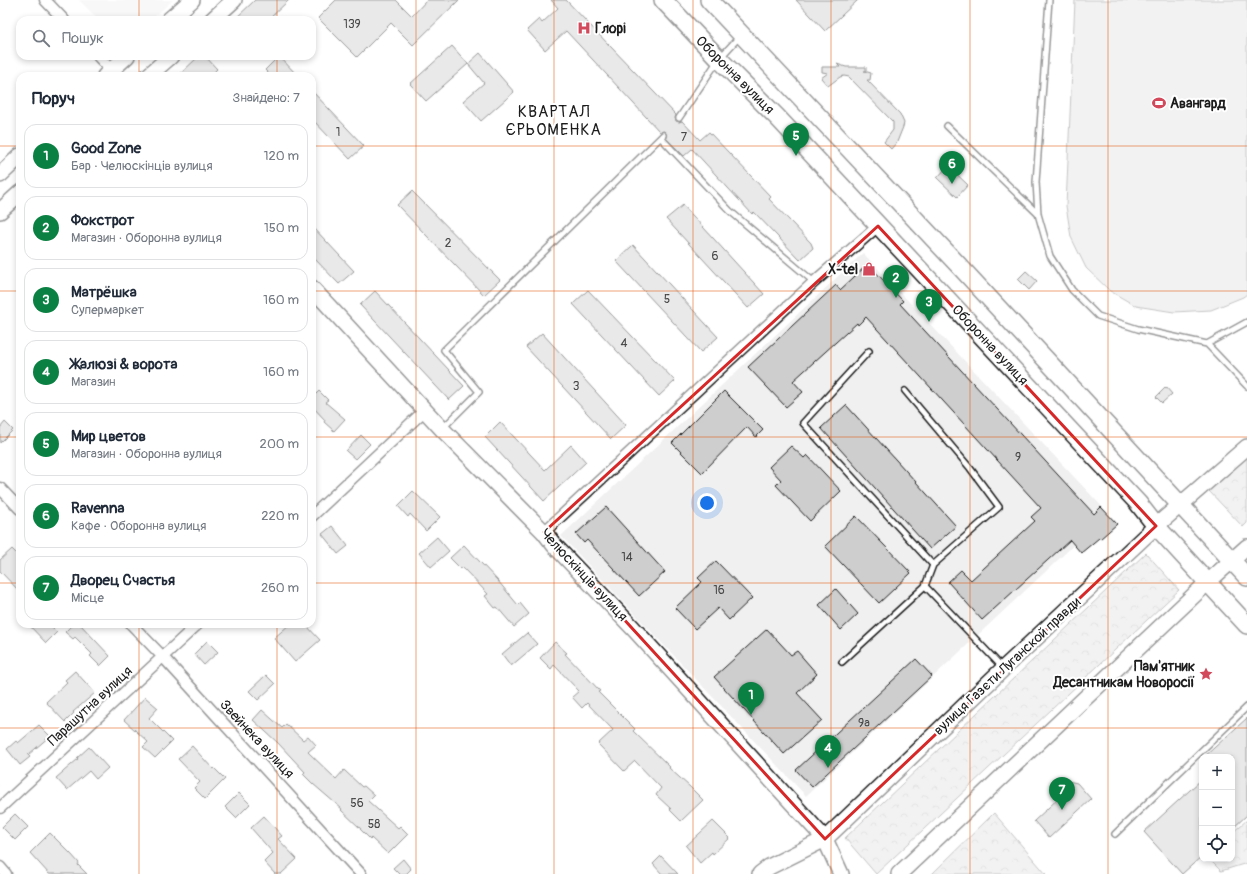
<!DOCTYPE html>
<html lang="uk">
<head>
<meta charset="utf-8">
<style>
  :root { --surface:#fff; --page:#f6f6f7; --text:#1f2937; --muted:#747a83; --line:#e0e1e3; --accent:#0b8043 }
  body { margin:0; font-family:Pangolin,sans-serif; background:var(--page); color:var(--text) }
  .controls { position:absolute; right:12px; bottom:12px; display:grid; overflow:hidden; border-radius:8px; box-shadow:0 2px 6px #0003 }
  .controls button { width:36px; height:36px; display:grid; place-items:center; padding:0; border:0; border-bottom:1px solid var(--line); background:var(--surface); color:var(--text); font:20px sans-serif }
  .you { position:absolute; left:707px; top:503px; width:14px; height:14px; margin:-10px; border:3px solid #fff; border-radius:50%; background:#1a73e8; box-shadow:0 0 0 6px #1a73e833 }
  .badge { display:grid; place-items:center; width:26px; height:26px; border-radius:50%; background:var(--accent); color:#fff; font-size:13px; font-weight:700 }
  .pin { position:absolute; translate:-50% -33px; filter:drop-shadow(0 1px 2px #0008) }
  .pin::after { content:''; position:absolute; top:21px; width:14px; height:12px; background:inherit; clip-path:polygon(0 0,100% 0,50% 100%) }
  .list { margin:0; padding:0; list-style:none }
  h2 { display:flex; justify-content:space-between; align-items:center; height:52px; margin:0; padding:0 16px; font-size:17px }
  h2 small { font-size:13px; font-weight:400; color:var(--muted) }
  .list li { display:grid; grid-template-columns:26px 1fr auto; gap:12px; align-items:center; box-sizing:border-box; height:64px; margin:0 8px 8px; padding:0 8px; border:1px solid var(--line); border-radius:12px }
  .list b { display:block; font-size:15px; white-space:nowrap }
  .list p { margin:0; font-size:13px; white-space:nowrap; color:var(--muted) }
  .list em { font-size:13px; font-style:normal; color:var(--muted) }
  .icon { flex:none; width:22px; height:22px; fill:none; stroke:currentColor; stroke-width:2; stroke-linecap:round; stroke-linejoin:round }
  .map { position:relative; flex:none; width:1247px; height:874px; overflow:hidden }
  .search { position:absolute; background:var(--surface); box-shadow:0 2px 6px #0003; left:16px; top:16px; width:300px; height:44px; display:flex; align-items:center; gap:10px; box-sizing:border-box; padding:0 14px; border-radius:12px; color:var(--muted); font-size:15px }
  .panel { position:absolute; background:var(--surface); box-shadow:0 2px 6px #0003; left:16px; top:72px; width:300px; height:556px; border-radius:12px }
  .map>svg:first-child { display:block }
  .built { fill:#f0f0f0 }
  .park { fill:url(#park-crowns); stroke:#7f7f7f }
  .pitch { fill:#e2e2e2; stroke:#7f7f7f }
  .building { fill:#cecece; stroke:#1c1c1c }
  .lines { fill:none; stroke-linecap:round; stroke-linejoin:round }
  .lane-casing { stroke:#1c1c1c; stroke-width:8 }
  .street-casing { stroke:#1c1c1c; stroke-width:13 }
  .secondary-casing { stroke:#1c1c1c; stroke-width:18 }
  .primary-casing { stroke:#1c1c1c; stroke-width:20 }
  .lane { stroke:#fff; stroke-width:5 }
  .street { stroke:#fff; stroke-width:10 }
  .secondary { stroke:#fff; stroke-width:15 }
  .primary { stroke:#fff; stroke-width:17 }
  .marked { fill:none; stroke:#d62828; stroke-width:3; stroke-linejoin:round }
  .grid { fill:none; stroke:#e8590c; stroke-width:1; stroke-opacity:0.55 }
  .labels { text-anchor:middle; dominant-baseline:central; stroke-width:4; stroke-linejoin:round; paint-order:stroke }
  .number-label { font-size:12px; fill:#484848 }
  .poi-label { font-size:14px; font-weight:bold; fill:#1c1c1c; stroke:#fff; text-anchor:start }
  .street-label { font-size:14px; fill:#1c1c1c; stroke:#fff }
  .quarter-label { font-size:16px; letter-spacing:1px; fill:#1c1c1c; stroke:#fff }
</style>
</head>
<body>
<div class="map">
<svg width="1247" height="874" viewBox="0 0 1247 874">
  <defs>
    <pattern id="park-crowns" width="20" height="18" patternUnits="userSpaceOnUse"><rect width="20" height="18" fill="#e2e2e2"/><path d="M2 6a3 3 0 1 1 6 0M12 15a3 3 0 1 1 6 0" fill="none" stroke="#c1c1c1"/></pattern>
  </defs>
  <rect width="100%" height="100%" fill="#fff"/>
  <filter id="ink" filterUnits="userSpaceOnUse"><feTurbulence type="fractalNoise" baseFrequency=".025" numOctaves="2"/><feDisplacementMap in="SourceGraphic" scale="8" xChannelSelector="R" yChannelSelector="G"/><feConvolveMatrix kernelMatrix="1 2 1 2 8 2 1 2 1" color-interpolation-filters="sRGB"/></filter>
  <g filter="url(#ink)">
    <path class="built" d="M79 0H173L151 20H99Z
      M863 253 1108 513 806 796 561 536Z"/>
    <path class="park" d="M1247 453V523L1243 527 1208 490Z
      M1146 553 1179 590 876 874 845 838Z
      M994 813 1046 874H932Z
      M1247 820V863L1221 871 1209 859H1232V833Z"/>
    <path class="pitch" d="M1075 0H1247V294L1243 297 1211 310 1174 312 1136 306 1110 291 1086 268 1071 237 1066 206Z"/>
    <path class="building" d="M255 0H289L268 20H234Z
      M336 0H396L412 16 427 0H459L413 45 391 23 357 57 318 18Z
      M551 0H566L676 115 675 118 676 121 679 122 682 121 700 140 709 132 771 197 769 199 811 243 813 248 800 260 754 212 752 214 692 149 684 156 666 138V133L664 131 660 132 566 31 545 50 527 30 539 19 542 23 558 8Z
      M796 0H858L825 31Z
      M452 46 468 64 426 101 410 84Z
      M480 53 514 92 481 121 463 101 484 83 468 64Z
      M199 56H205L217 69 210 76H178Z
      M279 56 298 76H271L265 70Z
      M837 64 846 67H866V71H864L871 73 870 80H867L900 114 904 123 903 127 897 142 891 149 884 142 893 130V122L849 77 844 76 840 77 828 86 821 78 828 73 822 72V67H840Z
      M312 91 364 146 350 159 312 119Z
      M948 166 968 185 957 197 937 178Z
      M412 191 500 280 484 295 397 205Z
      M683 205 764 294 748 308 666 219Z
      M312 226 354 271 339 284 312 256Z
      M633 245 718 337 701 352 616 261Z
      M868 264 903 301 900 304 1094 514 1101 507 1117 524 1100 539 1099 538 1081 553 1070 540 982 620 948 582 961 570 971 580 1035 521 1031 517 1041 508 866 317 858 325 857 323 793 381 803 392 786 407 748 367 836 285 840 290Z
      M1026 271 1037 281 1029 290 1018 279Z
      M588 290 675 381 659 396 573 304Z
      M375 291 464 386 449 400 360 305Z
      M542 333 626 425 611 439 526 347Z
      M1166 387 1172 394 1162 403 1156 397Z
      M319 391 328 400 325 402 345 419 334 431 324 422 325 420 312 406V398Z
      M724 391 763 430 756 437 747 427 702 473 672 443Z
      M846 405 956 526 930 549 821 428Z
      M5 422 13 430 0 443V428Z
      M500 422 545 470 571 445 586 462 544 501 485 437Z
      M361 435 370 444 355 459 346 451Z
      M791 446 804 458 807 455 841 491 810 521 776 485 781 480 769 467Z
      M413 491 440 517 426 531 410 514 408 517 398 506Z
      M606 507 665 572 639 596 587 540 584 543 576 534Z
      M856 516 911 573 879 603 825 546Z
      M332 526 348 546 338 554 322 534Z
      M437 537 449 551 431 567 419 553Z
      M464 545 498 581 518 605 520 603 529 614 514 627 497 607 495 608 485 596 488 594 462 567 461 569 450 558Z
      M12 549 20 557V592L0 571V560Z
      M716 561 752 598 729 620 718 608 695 629 675 608 702 582 698 578Z
      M836 589 858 614 841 630 819 605Z
      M28 624H49L57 632 46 643Z
      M73 624H80L110 656 100 666 90 656 92 654 75 637 73 639 65 632Z
      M290 624H305L320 640 295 662 274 638Z
      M767 629 791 655 797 651 817 674 797 693 822 720 784 754 714 677Z
      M527 633 537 644 511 666 502 654Z
      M207 641 218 652 204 665 194 654Z
      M555 642 567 653 565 654 600 691 598 692 635 729 633 731 670 767 669 768 690 787 703 800 681 821 670 810 671 809 656 795 661 788 635 761 624 771 598 744 613 730 587 703 582 708 572 697 579 691 554 665 551 669 540 658Z
      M916 659 932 676 812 787 796 770Z
      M75 671 95 693 73 712 74 713 65 722 46 702 67 682 65 680Z
      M266 675 275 684 258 700 249 691Z
      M145 697 158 708 149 718 172 741 155 758 143 747 148 742 124 720Z
      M262 710 282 728 286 724 303 740 308 736 316 745 308 752 336 779 344 770 362 787 364 786 374 795 368 801 398 828 400 826 408 834 388 854 371 838 370 839 360 829H361L341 810 342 809 313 784 303 774 305 772 278 743 253 720Z
      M1247 718V815L1232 829V757H1204Z
      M39 725 50 736 28 755 30 757 20 765 7 749 16 741 18 743Z
      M192 746 213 769 214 768 225 779 205 799 194 788 200 782 178 759Z
      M89 747 108 768 96 779 89 771 67 790 56 778 78 759 77 758Z
      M1202 779V856L1182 874 1144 832Z
      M1068 781 1077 783 1091 799 1049 838 1034 821 1062 795V785L1064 782Z
      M239 793 250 804 236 818 225 807Z
      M15 814 28 827 15 840 2 827Z
      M264 816 282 836 278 839 297 859 281 874H275L264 862 273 853 251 828Z
      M713 821 730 838 713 854 712 852 700 863 686 846Z
      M50 833 71 854 79 863 78 865 87 874H49L30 853Z
      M661 856 678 874H662L653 864Z
      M403 859 411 869 406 874H399L393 868Z"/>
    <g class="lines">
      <g class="lane-casing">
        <path id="lane" d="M1049 0 1036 182 1038 214 1050 256 1072 290 1098 316 1138 329 1207 344 1247 386
          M679 118 719 59 740 36
          M947 126 1038 214
          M661 138 730 211 814 282
          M1207 344 1247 322
          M869 351 803 423 933 565 925 586 1003 668
          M905 391 970 468 999 507 933 565
          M443 428 479 392 444 350 663 135
          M842 662 925 586
          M1115 834 1247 707"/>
      </g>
      <g class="street-casing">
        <path id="street" d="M45 0 64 20
          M98 56 111 70
          M0 488 20 509
          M312 516 425 410
          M544 532 814 282 878 226
          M131 624 163 657 361 874
          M0 808 198 624
          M0 867 6 874"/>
      </g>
      <g class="secondary-casing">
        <path id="secondary" d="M169 20 192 0
          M212 20 234 0
          M105 76 127 56
          M148 76 171 56
          M0 175 20 156
          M0 211 20 193
          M312 288 442 429 544 532 554 545 633 628 825 839 841 874
          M760 874 769 867 825 839 1004 668 1156 526 1247 447
          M899 874 1208 582 1247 547"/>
      </g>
      <g class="primary-casing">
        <path id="primary" d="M663 0 719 59 777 117 1138 503 1156 526 1247 625
          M709 0 964 271 1247 577"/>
      </g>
      <use href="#lane" class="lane"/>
      <use href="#street" class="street"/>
      <use href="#secondary" class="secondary"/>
      <use href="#primary" class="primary"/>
    </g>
  </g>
  <path d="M0 0H1247V874H0ZM878 226 1156 526 825 839 544 532Z" fill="#fff" fill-opacity=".55" fill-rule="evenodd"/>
  <path class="marked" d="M878 226 1156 526 825 839 544 532Z"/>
  <path class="grid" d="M139 0V20M277 0V20M416 0V874M554 0V874M693 0V874M831 0V874M970 0V874M1108 0V874M139 56V76M277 56V76M0 146H20M312 146H1247M0 291H20M312 291H1247M0 437H20M312 437H1247M0 583H20M312 583H1247M139 624V874M277 624V874M0 728H1247"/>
  <defs>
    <g id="hospital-bare" transform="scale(1.08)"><path d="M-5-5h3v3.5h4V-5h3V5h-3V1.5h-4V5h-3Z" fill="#d1495b" stroke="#fff" stroke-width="2.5" paint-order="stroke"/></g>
    <g id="stadium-bare" transform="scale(1.08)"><path d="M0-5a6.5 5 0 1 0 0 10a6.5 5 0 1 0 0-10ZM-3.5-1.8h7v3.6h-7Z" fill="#d1495b" stroke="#fff" stroke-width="2.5" paint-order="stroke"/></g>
    <g id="shop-bare" transform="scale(1.08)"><path d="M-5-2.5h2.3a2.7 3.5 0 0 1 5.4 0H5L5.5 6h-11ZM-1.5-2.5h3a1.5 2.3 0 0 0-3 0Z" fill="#d1495b" stroke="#fff" stroke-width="2.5" paint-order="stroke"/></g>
    <g id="sight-bare" transform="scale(1.08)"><path d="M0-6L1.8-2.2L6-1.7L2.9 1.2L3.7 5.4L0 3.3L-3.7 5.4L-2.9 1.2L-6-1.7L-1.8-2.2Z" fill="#d1495b" stroke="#fff" stroke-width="2.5" paint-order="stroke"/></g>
  </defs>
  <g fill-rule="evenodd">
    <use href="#hospital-bare" x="584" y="28"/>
    <use href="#stadium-bare" x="1159" y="103"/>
    <use href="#shop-bare" x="869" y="269"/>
    <use href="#sight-bare" x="1206" y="674"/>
  </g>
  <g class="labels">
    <g class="number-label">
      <text x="352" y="24">139</text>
      <text x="338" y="132">1</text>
      <text x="684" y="137">7</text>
      <text x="448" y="243">2</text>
      <text x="715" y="256">6</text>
      <text x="667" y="299">5</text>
      <text x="624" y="343">4</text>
      <text x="576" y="386">3</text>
      <text x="1018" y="457">9</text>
      <text x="627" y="557">14</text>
      <text x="719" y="590">16</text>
      <text x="864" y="723">9а</text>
      <text x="357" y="803">56</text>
      <text x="374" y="824">58</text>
    </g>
    <g class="poi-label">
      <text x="595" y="28">Глорі</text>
      <text x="1170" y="103">Авангард</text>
      <text x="858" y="269" text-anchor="end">X-tel</text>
      <text x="1195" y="666" text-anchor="end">Пам'ятник<tspan x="1195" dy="16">Десантникам Новоросії</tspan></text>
    </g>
    <g class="street-label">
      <text transform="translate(735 75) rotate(45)">Оборонна вулиця</text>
      <text transform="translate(990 345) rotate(47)">Оборонна вулиця</text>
      <text transform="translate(584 575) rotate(47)">Челюскінців вулиця</text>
      <text transform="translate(1007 666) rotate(-43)">вулиця Газєти Луганской правди</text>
      <text transform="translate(90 706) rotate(-43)">Парашутна вулиця</text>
      <text transform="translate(257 739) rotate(47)">Звейнека вулиця</text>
    </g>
    <g class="quarter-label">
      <text x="554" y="112">КВАРТАЛ<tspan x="554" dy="18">ЄРЬОМЕНКА</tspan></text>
    </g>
  </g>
</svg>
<div class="controls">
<button>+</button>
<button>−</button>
<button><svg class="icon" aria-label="locate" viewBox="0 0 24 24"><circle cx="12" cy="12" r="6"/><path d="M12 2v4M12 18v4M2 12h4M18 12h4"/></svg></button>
</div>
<div class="you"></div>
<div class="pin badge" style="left:751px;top:715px">1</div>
<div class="pin badge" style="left:896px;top:298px">2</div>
<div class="pin badge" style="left:929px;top:322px">3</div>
<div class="pin badge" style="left:828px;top:768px">4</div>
<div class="pin badge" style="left:796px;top:156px">5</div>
<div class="pin badge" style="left:952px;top:184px">6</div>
<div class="pin badge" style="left:1062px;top:810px">7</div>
<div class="search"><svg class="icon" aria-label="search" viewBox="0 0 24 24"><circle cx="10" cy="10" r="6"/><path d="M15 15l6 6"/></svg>Пошук</div>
<section class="panel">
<h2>Поруч<small>Знайдено: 7</small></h2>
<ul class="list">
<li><span class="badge">1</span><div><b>Good Zone</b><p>Бар · Челюскінців вулиця</p></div><em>120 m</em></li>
<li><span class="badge">2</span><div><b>Фокстрот</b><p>Магазин · Оборонна вулиця</p></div><em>150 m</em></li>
<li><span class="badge">3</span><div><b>Матрёшка</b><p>Супермаркет</p></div><em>160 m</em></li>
<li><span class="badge">4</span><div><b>Жалюзі &amp; ворота</b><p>Магазин</p></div><em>160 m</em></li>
<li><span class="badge">5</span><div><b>Мир цветов</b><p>Магазин · Оборонна вулиця</p></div><em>200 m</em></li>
<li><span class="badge">6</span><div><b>Ravenna</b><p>Кафе · Оборонна вулиця</p></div><em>220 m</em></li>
<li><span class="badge">7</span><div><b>Дворец Счастья</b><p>Місце</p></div><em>260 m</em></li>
</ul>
</section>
</div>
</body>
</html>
